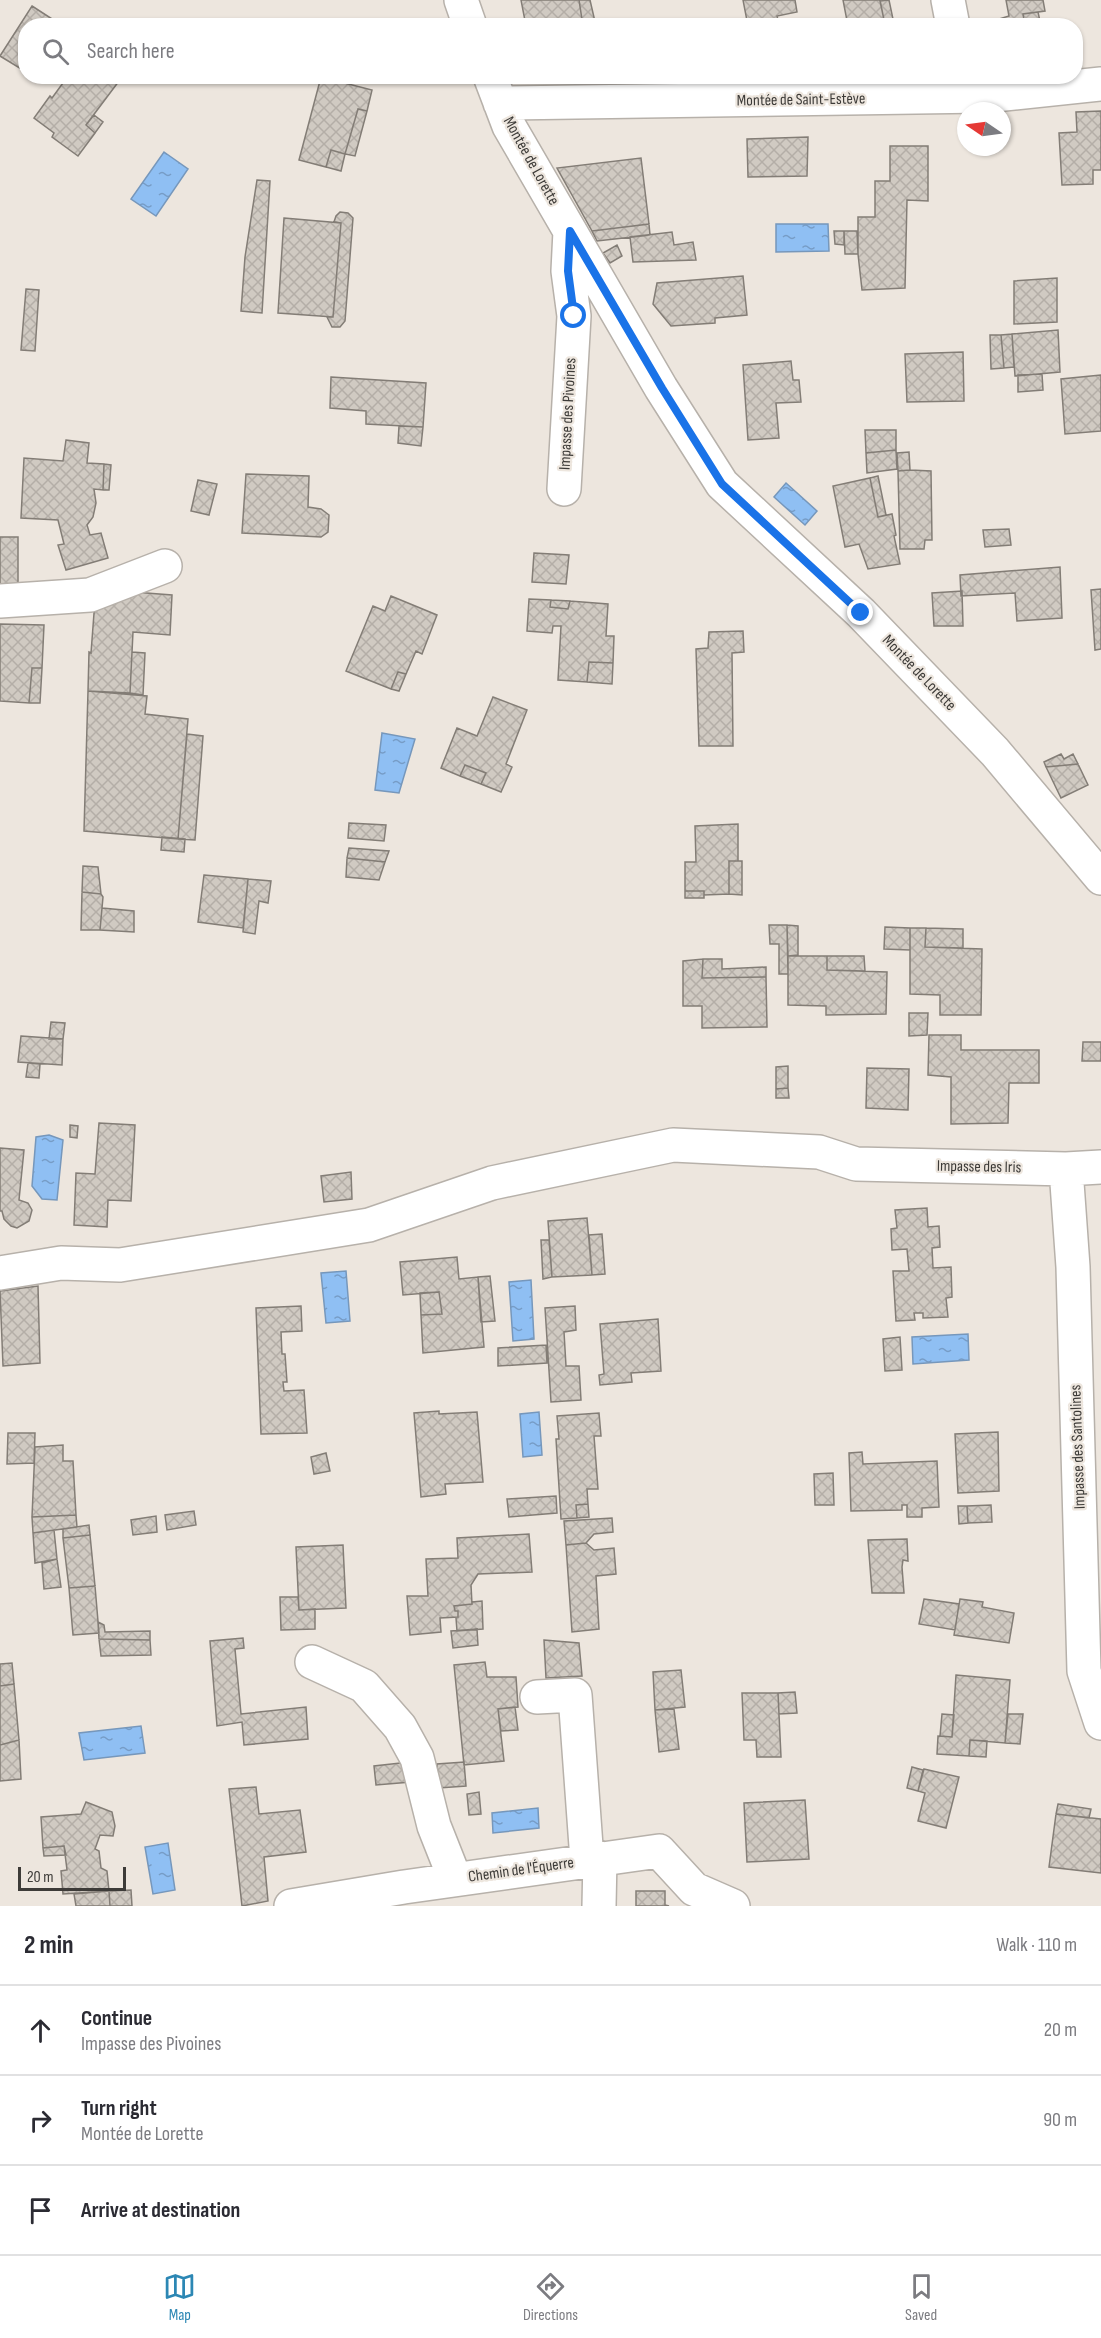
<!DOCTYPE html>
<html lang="en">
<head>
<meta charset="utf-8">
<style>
  :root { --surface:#fff; --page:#f2f2f3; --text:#2b2b33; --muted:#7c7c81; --line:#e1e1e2; --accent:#2c87b4 }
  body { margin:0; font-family:"Sofia Sans Condensed",sans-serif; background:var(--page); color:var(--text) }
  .compass { position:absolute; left:957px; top:102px; width:54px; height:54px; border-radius:50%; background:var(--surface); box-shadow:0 2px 4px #0004; rotate:283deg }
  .scale { position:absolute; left:18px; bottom:15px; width:108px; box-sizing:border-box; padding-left:6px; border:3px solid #3d3b38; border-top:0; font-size:16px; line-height:21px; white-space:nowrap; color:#3d3b38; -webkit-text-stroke:4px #ede6de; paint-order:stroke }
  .stop { position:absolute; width:18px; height:18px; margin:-14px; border:4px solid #1a73e8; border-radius:50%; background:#fff }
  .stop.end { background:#1a73e8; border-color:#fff; box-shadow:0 2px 6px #0008 }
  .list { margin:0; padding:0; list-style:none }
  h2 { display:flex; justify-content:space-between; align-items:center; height:78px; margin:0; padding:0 24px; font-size:26px }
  h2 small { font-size:20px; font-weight:400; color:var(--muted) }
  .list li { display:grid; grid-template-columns:39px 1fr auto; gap:18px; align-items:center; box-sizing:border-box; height:90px; padding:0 24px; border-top:2px solid var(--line) }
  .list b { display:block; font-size:22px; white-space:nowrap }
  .list p { margin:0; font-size:20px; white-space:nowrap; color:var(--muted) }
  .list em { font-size:20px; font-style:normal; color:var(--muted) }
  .icon { flex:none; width:33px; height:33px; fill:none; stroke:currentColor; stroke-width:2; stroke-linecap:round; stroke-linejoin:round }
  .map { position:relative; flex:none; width:1101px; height:1906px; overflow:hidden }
  .search { position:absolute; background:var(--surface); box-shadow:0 2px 4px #0004; left:18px; right:18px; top:18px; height:66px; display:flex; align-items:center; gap:15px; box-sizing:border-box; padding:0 21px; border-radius:24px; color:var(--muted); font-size:22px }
  .sheet { height:348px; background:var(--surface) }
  nav { display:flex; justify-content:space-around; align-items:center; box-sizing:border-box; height:84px; border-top:2px solid var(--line); background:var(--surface); font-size:16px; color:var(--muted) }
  nav a { display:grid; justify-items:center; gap:3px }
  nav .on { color:var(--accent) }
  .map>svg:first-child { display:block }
  .water { fill:url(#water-ripples); stroke:#7697bb; stroke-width:1.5 }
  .building { fill:url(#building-cross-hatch); stroke:#837d76; stroke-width:1.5 }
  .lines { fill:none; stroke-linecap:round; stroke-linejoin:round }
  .minor-casing { stroke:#b7b1aa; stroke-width:36 }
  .minor { stroke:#fff; stroke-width:33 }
  .route { stroke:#1a73e8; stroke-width:8 }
  .labels { text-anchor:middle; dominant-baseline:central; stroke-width:4.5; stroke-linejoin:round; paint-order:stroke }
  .street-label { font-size:16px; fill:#3d3b38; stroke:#ede6de }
</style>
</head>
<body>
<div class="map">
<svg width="1101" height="1906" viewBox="0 0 1101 1906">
  <defs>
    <pattern id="water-ripples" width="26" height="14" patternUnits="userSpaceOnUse" patternTransform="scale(1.5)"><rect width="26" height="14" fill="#8fbff3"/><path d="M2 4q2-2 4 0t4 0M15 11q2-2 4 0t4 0" fill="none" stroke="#769cc6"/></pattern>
    <pattern id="building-cross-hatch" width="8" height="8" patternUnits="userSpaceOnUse" patternTransform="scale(1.5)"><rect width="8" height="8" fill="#d0cac2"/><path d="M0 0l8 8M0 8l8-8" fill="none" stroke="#b4aea7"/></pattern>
  </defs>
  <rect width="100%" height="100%" fill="#ede6de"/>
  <path class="water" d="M164 152 188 169 156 216 131 199Z
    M776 224H828L829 251 776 252Z
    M786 483 817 511 805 525 774 497Z
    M382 733 415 739 399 793 375 790Z
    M49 1135 63 1140 57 1200 42 1199 32 1186 36 1137Z
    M346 1271 350 1321 326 1323 321 1273Z
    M531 1280 534 1339 513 1341 509 1282Z
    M968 1334 969 1360 913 1364 912 1337Z
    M539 1412 542 1455 523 1457 520 1414Z
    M141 1726 145 1753 84 1760 79 1733Z
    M538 1808 539 1828 493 1833 492 1813Z
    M168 1843 175 1890 153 1894 145 1847Z"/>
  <path class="building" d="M521 0H579L583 26H526Z
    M579 0H590L596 26H583Z
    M743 0H795L797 12 777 16 779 24 748 26Z
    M843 0H880L884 20 893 19 894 26H848Z
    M889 0 893 19 884 20 880 1Z
    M1006 0H1043L1045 11 1023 14 1025 26H1000L999 19 1009 16Z
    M32 6 63 26H26V72L0 56Z
    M1038 12 1041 26H1025L1023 14Z
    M68 76H114L119 81 86 125 95 133 78 156 52 137 54 133 34 118 50 96 52 98Z
    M321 77 372 90 367 111 358 109 345 154 331 150 326 167 299 160Z
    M358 109 367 111 355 156 345 154Z
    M1101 111V170H1093V184L1062 185 1059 133 1077 132 1076 112Z
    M94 115 103 122 95 133 86 125Z
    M808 137 807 176 748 177 747 139Z
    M890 146H928V201L907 200 905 288 862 290 858 254V217H875V181H890Z
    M331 150 345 154 341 171 326 167Z
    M641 158 649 224 592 231 557 168Z
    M257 180 270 181 262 313 241 311 245 257Z
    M340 212 348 213 353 218 345 321 340 327H332L327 317H333L341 223 334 222 336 216Z
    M284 218 341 223 333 317 278 313Z
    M649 224 650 235 597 241 592 231Z
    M834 231H844V245L835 244Z
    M844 231H857L858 254H845Z
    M672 232 674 245 693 242 696 260 633 262 630 237Z
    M617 245 622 256 610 263 603 253Z
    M743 276 747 315 715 318V323L671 326 653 304 657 283Z
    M1057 278V322L1014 324V281Z
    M26 289 39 290 35 351 21 350Z
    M1058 330 1060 372 1015 376 1012 334Z
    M1012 334 1014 367 1004 368 1001 335Z
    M990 335H1001L1004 368 991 369Z
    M963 352 964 401 907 402 905 354Z
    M791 361 793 380H799L801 402 776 403 779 438 748 440 743 365Z
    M1042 374 1043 390 1018 392V375Z
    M1101 375V431L1065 434 1061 379Z
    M331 377 426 383 423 427 366 424V411L330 408Z
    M399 426 423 427 421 446 398 443Z
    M865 430H896V450L866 453Z
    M66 440 89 443 87 463 104 464 103 490 94 489 96 503 93 517 87 525 90 535 101 533 108 558 66 570 58 545 64 544 58 520 21 518 24 458 63 461Z
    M896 450 897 469 867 473 866 453Z
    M909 452 910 470 898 471 897 453Z
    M104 464 111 465 109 490H103Z
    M910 470 931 471 932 540H925L924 549H900L898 471Z
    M246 474 309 476 308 507 321 509 329 515 328 532 321 537 242 533Z
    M878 476 886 515 878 517 870 478Z
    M870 478 878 517 892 514 896 535 894 536 900 564 868 569 859 544 845 547 833 486Z
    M198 480 217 484 209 515 191 511Z
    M1009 529 1011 545 985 547 983 530Z
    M0 537H18V588H0Z
    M534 553 569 555 566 584 532 582Z
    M1060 567 1062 618 1017 621 1015 593 961 596 960 575Z
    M1101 589V649L1095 650 1091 590Z
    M962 591 963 626H934L932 593Z
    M133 592 172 595 170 635 133 632 130 693 88 691 89 652 91 653 95 600Z
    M391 596 437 615 422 654 416 651 406 674 398 672 391 689 346 671 373 606 385 611Z
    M529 599 551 600 550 607 568 609 570 601 608 604 606 636H614L613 663 589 662 587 682 558 680 561 626H553L552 633 527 631Z
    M551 600 570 601 568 609 550 607Z
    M0 624 44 625 42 668H32L29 703 0 701Z
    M743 631 744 652 732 653 733 746H699L696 649 708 648 709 632Z
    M132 652 145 653 143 695 130 693Z
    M589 662 613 663 612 684 587 682Z
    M32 668H42L40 703H29Z
    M398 672 406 674 399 691 391 689Z
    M88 691 147 696 145 714 188 719 178 839 84 831Z
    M493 697 527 710 506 764 512 767 501 792 481 784 486 773 465 765 460 776 441 768 457 728 477 736Z
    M187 734 203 736 195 840 178 839Z
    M1061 754 1064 759 1073 754 1078 764 1046 767 1044 762Z
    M1078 764 1088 785 1061 798 1046 767Z
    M465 765 486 773 481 784 460 776Z
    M349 823 386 825 384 841 348 838Z
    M738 824V861H729V894L704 895V891H685V862H696L695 826Z
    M162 837 185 839 184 852 161 850Z
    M349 848 389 851 385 862 347 858Z
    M347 858 385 862 379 880 346 877Z
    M729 861H742V895L729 894Z
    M83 866 98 867 101 894 82 892Z
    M204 875 248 879 243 928 198 922Z
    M248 879 271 881 268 903 259 901 255 934 243 932Z
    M685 891H704V898H685Z
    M82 892 101 894 103 897 100 930H81Z
    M102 908 134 911V932L100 930Z
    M769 925H787L788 974H779V944H770Z
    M787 925 798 926V955L788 956Z
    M885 927 910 928V950L884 949Z
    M910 928H926L925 947 982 949 981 1015H940V995L910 994Z
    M926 928 963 929V948L925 947Z
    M788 956H827V970L887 972 886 1014 826 1015V1006L788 1005Z
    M827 956H864L865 971 827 970Z
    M703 959 702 978 766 977 767 1027 702 1028V1006H683V961Z
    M703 959H722V969L766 967V977L702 978Z
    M909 1013H928L927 1035 909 1036Z
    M51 1022 65 1023 63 1039H49Z
    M929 1035H961V1050H1039V1083H1009L1008 1123 951 1124V1077L928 1075Z
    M21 1036 63 1039 62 1065 18 1062Z
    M1083 1042H1101V1061H1082Z
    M28 1063 40 1064 39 1078 26 1077Z
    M788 1066V1088L776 1089V1067Z
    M867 1068 909 1069 908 1110 866 1108Z
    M788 1088 789 1098H776V1089Z
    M99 1123 135 1125 131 1201 108 1200 107 1227 74 1225 76 1173 95 1174Z
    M70 1125 78 1126 77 1138 70 1137Z
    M0 1148 24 1150 19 1200 28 1203 32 1210 29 1221 17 1228 11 1226 4 1219 2 1211H0Z
    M351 1172 352 1199 324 1202 321 1176Z
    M927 1208 928 1227 939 1226 940 1247 932 1248 933 1268 951 1267 952 1297 946 1298 948 1317 923 1318V1313H914L915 1320 896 1321 893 1271H909L907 1249 892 1250 891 1229 897 1228 895 1210Z
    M587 1218 592 1275 552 1277 548 1221Z
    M602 1234 605 1274 592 1275 589 1235Z
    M541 1240H549L552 1277 543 1279Z
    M457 1257 459 1279 478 1277 484 1347 423 1353 421 1315 442 1314 439 1292 403 1295 400 1262Z
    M490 1276 495 1321 481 1322 478 1277Z
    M38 1286 40 1363 3 1366 0 1291Z
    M439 1292 442 1314 421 1315 420 1293Z
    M301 1306 302 1331 281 1332 282 1354H285L287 1382H283L284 1391 304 1390 307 1433 261 1434 256 1308Z
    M575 1306 576 1330 564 1332 566 1366H579L581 1400 551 1402 545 1308Z
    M658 1319 661 1371 631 1373 632 1382 600 1385 599 1375 604 1374 600 1324Z
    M900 1337 902 1370 885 1371 883 1339Z
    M546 1345 547 1363 498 1366V1348Z
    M439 1411V1414L477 1412 483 1482 445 1484 446 1494 421 1497 414 1413Z
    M599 1413 601 1436H594L598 1489H587L588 1504 576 1505 577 1518 561 1519 556 1439H559L557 1416Z
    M998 1432 999 1491 958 1493 955 1434Z
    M8 1433H35L34 1463 7 1464Z
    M63 1445V1461H73L76 1515 32 1517 35 1447Z
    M862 1452 863 1464 937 1461 939 1507 922 1508V1517H907V1505H902V1510L851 1511 849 1453Z
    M326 1453 330 1471 314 1474 311 1457Z
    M833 1473 834 1505H815L814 1474Z
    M556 1496 557 1513 509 1517 507 1499Z
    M588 1504 589 1517 577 1518 576 1505Z
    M991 1505 992 1522 968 1523 967 1506Z
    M958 1506H967L968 1523 959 1524Z
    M194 1511 196 1525 167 1530 165 1515Z
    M76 1515 77 1527 33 1533 32 1517Z
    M156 1516 157 1532 133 1535 131 1520Z
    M612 1518 613 1532 594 1534 586 1543 566 1545 564 1521Z
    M89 1525 90 1535 63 1538V1529Z
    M54 1530 57 1559 35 1563 33 1533Z
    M529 1534 532 1572 478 1574 471 1585 472 1604 454 1606 455 1611H458V1617L440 1618 441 1632 410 1635 407 1596H428L426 1559 458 1558 457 1538Z
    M90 1535 95 1586 69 1588 63 1538Z
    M907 1539 908 1561 903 1560 902 1567 904 1593H872L868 1540Z
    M586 1543 594 1550 614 1548 616 1574 596 1576 599 1629 572 1632 566 1545Z
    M343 1545 346 1608 299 1610 296 1547Z
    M57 1559 61 1587 44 1589 42 1563Z
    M95 1586 99 1633 73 1635 69 1588Z
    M280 1597H298L299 1610 315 1609V1629L281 1630Z
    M924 1599 959 1604 955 1630 919 1624Z
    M960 1599 983 1602 982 1607 1014 1613 1009 1643 954 1635Z
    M482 1601 483 1629 457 1631 456 1618 458 1617V1611H455L454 1606 472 1604V1602Z
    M98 1622 104 1625 105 1632 150 1631V1640L99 1639Z
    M477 1629 478 1645 453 1648 451 1631Z
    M243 1638 244 1648 235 1649 241 1714 306 1707 308 1739 244 1745 242 1722 217 1726 210 1641Z
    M99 1639 150 1640 151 1655 101 1656Z
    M544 1640 579 1643 582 1676 546 1678Z
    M485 1662 487 1677H516L518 1707 498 1709 504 1761 464 1765 454 1665Z
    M12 1663 14 1684 0 1686V1664Z
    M681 1670 685 1707 655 1710 653 1672Z
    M956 1675 1010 1680 1005 1743 970 1740 969 1756 937 1754 938 1736 952 1737Z
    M14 1684 19 1740 0 1745V1686Z
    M795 1692 797 1713 779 1714 778 1693Z
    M742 1693H778L781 1757H757L756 1740H744Z
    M515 1707 518 1730 501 1731 498 1709Z
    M674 1709 679 1749 659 1752 655 1710Z
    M942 1714 954 1715 952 1737 940 1736Z
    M1008 1714H1023L1020 1744 1005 1743Z
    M19 1740 21 1779 0 1781V1745Z
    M970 1740 987 1741 986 1757 969 1756Z
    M409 1762 411 1782 376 1785 374 1766Z
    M464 1762 466 1786 439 1788 437 1764Z
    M912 1767 923 1770 918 1791 907 1788Z
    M924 1769 959 1777 946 1828 918 1821 925 1793 918 1791Z
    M256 1787 259 1814 300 1810 306 1852 264 1857 268 1901 242 1906 229 1789Z
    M479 1792 481 1814 469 1815 467 1794Z
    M805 1800 809 1859 747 1862 744 1803Z
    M86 1802 112 1812 115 1826 113 1836 100 1835 95 1849 99 1851 101 1868 107 1871 109 1891 63 1894 61 1871 67 1870 64 1846 43 1848 41 1817 81 1814Z
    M1058 1804 1091 1809 1089 1818 1056 1814Z
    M1056 1814 1101 1819V1873L1049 1867Z
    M64 1846 66 1855 44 1856 43 1848Z
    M131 1890 132 1906H110L109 1891Z
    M109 1891 110 1906H76L74 1894Z
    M636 1891H665V1905L669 1906H636Z"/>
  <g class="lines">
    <g class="minor-casing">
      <path id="minor" d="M461 0 470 26
        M948 0 953 26
        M490 76 509 126 661 388 722 484 861 613 995 752 1101 878
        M500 103 985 96 1101 84
        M564 489 574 316 568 271 570 231
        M0 601 90 595 165 566
        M1066 1169 1073 1267 1084 1671 1101 1723
        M0 1273 61 1263 120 1265 369 1225 492 1183 673 1145 819 1152 856 1164 1066 1169 1101 1167
        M312 1662 364 1686 400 1727 417 1758 434 1826 455 1879
        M537 1697 575 1695 587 1860
        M291 1906 404 1887 659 1851 694 1889 733 1906
        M599 1906 600 1858"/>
    </g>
    <use href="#minor" class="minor"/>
  </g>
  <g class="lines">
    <path class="route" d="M574 316 568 271 570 231 662 388 722 484 861 613"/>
  </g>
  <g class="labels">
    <g class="street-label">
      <text transform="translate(801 100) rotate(-1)">Montée de Saint-Estève</text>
      <text transform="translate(531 161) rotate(61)">Montée de Lorette</text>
      <text transform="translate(568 414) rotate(-87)">Impasse des Pivoines</text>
      <text transform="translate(919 673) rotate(46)">Montée de Lorette</text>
      <text transform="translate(979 1167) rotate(1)">Impasse des Iris</text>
      <text transform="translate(1078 1447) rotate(-92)">Impasse des Santolines</text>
      <text transform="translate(521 1870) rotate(-8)">Chemin de l'Équerre</text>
    </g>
  </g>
</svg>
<svg class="compass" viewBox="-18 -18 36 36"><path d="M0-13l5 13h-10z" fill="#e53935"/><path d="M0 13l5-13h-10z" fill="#7c7c81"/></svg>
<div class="scale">20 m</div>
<div class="stop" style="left:574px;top:316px"></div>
<div class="stop end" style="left:861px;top:613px"></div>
<div class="search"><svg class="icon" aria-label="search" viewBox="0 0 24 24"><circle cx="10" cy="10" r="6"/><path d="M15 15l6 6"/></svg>Search here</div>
</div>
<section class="sheet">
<h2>2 min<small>Walk · 110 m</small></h2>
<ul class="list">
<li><svg class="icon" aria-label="ahead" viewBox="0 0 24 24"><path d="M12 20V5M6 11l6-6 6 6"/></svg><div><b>Continue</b><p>Impasse des Pivoines</p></div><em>20 m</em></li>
<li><svg class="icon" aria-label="right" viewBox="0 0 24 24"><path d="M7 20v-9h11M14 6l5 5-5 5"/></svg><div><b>Turn right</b><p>Montée de Lorette</p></div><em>90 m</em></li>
<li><svg class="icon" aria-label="arrive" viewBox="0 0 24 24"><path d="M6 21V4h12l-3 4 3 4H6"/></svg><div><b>Arrive at destination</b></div></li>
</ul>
</section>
<nav>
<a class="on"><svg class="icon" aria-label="map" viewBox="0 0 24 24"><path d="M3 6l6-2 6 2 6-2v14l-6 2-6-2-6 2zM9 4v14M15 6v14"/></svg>Map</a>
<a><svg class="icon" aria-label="directions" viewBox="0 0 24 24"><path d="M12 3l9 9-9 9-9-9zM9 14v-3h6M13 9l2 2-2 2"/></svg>Directions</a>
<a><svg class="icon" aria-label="saved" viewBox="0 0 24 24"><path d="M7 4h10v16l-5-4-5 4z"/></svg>Saved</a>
</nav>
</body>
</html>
